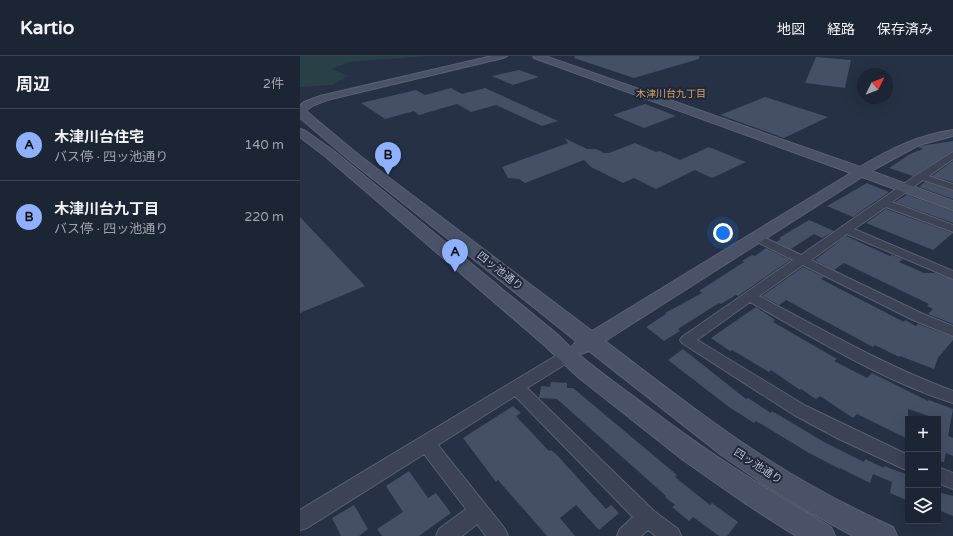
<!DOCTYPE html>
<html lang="ja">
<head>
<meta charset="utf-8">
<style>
  :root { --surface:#1c2534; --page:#293140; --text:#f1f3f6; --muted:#a0a5ac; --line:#3a424f; --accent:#8fb0fc }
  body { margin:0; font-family:"Varela Round","Noto Sans JP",sans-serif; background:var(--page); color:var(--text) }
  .controls { position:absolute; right:12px; bottom:12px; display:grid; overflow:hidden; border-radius:0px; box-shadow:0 4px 16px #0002 }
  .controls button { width:36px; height:36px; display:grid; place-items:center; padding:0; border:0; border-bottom:1px solid var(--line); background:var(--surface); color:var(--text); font:20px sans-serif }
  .compass { position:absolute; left:557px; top:12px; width:36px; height:36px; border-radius:50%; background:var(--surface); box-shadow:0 4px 16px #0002; rotate:47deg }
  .you { position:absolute; left:423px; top:177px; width:14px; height:14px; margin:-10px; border:3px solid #fff; border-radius:50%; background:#1a73e8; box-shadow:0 0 0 6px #1a73e833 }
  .badge { display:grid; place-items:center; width:26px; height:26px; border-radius:50%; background:var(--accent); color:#111; font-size:13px; font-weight:700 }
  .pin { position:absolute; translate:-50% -33px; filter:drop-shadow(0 1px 2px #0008) }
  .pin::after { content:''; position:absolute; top:21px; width:14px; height:12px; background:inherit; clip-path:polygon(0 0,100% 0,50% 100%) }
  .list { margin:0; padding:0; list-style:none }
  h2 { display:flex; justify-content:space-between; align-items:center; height:52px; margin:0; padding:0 16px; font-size:17px }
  h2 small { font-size:13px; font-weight:400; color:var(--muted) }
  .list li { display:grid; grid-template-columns:26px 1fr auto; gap:12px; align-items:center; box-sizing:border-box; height:72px; padding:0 16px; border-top:1px solid var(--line) }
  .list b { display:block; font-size:15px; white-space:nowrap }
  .list p { margin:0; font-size:13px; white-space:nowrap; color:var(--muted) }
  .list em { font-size:13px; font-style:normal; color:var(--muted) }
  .icon { flex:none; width:22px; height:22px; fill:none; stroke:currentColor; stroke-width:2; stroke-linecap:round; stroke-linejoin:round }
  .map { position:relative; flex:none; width:653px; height:480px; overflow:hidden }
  header { display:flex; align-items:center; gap:24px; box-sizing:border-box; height:56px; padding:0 20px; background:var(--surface); border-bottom:1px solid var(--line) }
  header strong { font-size:19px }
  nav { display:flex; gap:22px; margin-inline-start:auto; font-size:14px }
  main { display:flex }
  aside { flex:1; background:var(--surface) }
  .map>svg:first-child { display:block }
  .green { fill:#284046 }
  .building { fill:#455067 }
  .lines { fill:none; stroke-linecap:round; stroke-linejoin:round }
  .street-casing { stroke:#5a6172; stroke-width:2 }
  .secondary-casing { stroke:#5a6172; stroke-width:2 }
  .street { fill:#3b4354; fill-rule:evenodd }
  .secondary { fill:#495267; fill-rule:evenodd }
  .labels { text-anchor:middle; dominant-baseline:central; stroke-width:4; stroke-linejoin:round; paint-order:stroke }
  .far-neighbourhood-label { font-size:10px; fill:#dba366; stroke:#1f283a }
  .street-label { font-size:11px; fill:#b9bfce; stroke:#1f283a }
</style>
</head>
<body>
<header>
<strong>Kartio</strong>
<nav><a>地図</a><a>経路</a><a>保存済み</a></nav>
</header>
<main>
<aside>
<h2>周辺<small>2件</small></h2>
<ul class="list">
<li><span class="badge">A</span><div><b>木津川台住宅</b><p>バス停 · 四ッ池通り</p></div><em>140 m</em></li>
<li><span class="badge">B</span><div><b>木津川台九丁目</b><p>バス停 · 四ッ池通り</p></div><em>220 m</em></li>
</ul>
</aside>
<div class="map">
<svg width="653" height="480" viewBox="0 0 653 480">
  <rect width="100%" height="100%" fill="#263145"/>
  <path class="green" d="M0 0H128L49 6 31 13 49 20 32 29 0 31Z"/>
  <path class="building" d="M275 0H399V3L334 22 274 2Z
    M516 1 551 4 545 32 505 27Z
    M219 14 239 21 213 29 192 20Z
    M151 32 162 38 185 32 258 65 242 70 196 49 171 56 157 48 119 59 114 55 85 63 61 47 116 34 125 39Z
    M465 41 528 61 484 82 420 59Z
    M345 48 376 60 344 72 313 59Z
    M264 82 287 93H296L304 97H309L335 87 356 96 360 95 380 104 409 91 446 106 412 122 395 114 356 133 334 122 323 127 291 111 284 104 225 127 219 123 208 122 202 111 268 87Z
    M653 85V95L613 120 589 112 610 98 623 93 618 91 620 90Z
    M653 105V126L632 120Z
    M625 126 653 135V143L619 131Z
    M567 127 589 136 553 161 527 150Z
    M607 139 653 155V167L595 146Z
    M586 153 652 177H653L633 194 566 167Z
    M0 161 65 230 0 257Z
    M509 164 534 175 522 182 514 178 491 193 476 186 481 183 479 182Z
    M546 180 590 200 592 199 603 203 599 206 624 217H636L653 224V268L628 258 633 253 627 250 629 248 544 207 534 214 515 204Z
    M466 192 490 204 438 240 436 239 421 248 419 247 378 273 380 275 364 285 346 271 366 258 365 257 402 237 399 235 444 206 442 205 452 199 455 200Z
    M503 211 524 221 521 223 604 266 605 264 616 270 618 268 653 281V284L638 302 634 313 600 300 599 301 575 289 573 291 486 244 479 249 462 240Z
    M456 251 475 264 473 266 537 303 534 305 567 322 572 317 628 345 629 344 653 353 648 380 653 382V400L646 397 644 406H638V363L608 353V383L557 358 553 362 520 340 516 343 501 333 500 334 471 314 469 316 432 294 430 295 411 282Z
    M383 293 446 343 448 342 471 357 472 355 524 386 564 406 565 403 584 412V410L608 419 606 444 590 437 592 426 573 418 570 427 540 412V413L509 397 456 365 454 367 429 351 368 304Z
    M251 326 267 327V332H273L377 419 375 421 410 449 412 447 438 466 427 480H419L393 461 389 465 372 451 375 449 365 441 366 440 257 343 239 342 241 330 250 331Z
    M213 350 221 357 216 360 249 395 251 394 257 399 306 453 311 449 319 457 299 474 276 449 260 462 275 480H247L198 424 196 426 163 382Z
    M109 415 128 442 136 437 151 457 119 480H82L77 473 103 456 86 430Z
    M638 436 653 440V460L638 454Z
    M54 449 68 473 59 480H41L32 462Z"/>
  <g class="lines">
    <g class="street-casing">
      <path id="street" d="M653 96V103L629 120 653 128V134L623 124 592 146 653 169V176L586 151 554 173 653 215V223L547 178 511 204 623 258 653 270V280L613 264 503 209 459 240C523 274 585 310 653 335V347C581 324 516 283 450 246L397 284 506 350 608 399V415L539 383 494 359 382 287 380 284 382 281 493 204 453 184 451 182 453 180H461L501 199 618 118Z
        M267 295 272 296 274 300 272 304 227 332 354 455 378 473 381 480H356L348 474 341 480H317L320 473 333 461 215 340 138 389 205 473 208 480H186L177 468 162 480H136L139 473 166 453 124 398 7 472 0 474V454L262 296Z
        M638 411 653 417V433L638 427Z"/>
    </g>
    <g class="secondary-casing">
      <path id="secondary" d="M192 0H207L203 2 27 44 12 50 6 55 60 100 292 275 551 117 234 2 233 0H245L560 111C590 93 618 79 653 74V80L619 89 571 115 653 145V154L562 121 305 285C342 313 379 342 417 369 472 409 531 443 593 471L597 480H553L506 454 462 427 420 398 289 295 281 298 277 297C299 316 322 332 345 349 404 394 466 434 531 471L535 480H496L446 448 383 404 278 321 243 288 26 101 0 81V73L4 74 34 95 257 278 271 292 276 285 52 106 0 62V50L4 46 20 40Z"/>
    </g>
    <use href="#street" class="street"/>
    <use href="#secondary" class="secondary"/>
  </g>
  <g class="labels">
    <g class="far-neighbourhood-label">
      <text x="371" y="38">木津川台九丁目</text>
    </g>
    <g class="street-label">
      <text transform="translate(200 215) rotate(38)">四ッ池通り</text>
      <text transform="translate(458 410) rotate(33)">四ッ池通り</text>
    </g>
  </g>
</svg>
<div class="controls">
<button>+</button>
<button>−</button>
<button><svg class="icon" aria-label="layers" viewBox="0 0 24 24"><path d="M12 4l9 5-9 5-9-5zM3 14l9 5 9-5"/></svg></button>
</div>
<svg class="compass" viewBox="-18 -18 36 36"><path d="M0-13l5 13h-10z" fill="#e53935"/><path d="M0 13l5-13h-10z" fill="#a0a5ac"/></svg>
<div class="you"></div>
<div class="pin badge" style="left:155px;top:216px">A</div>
<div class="pin badge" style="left:88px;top:119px">B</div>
</div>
</main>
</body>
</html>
